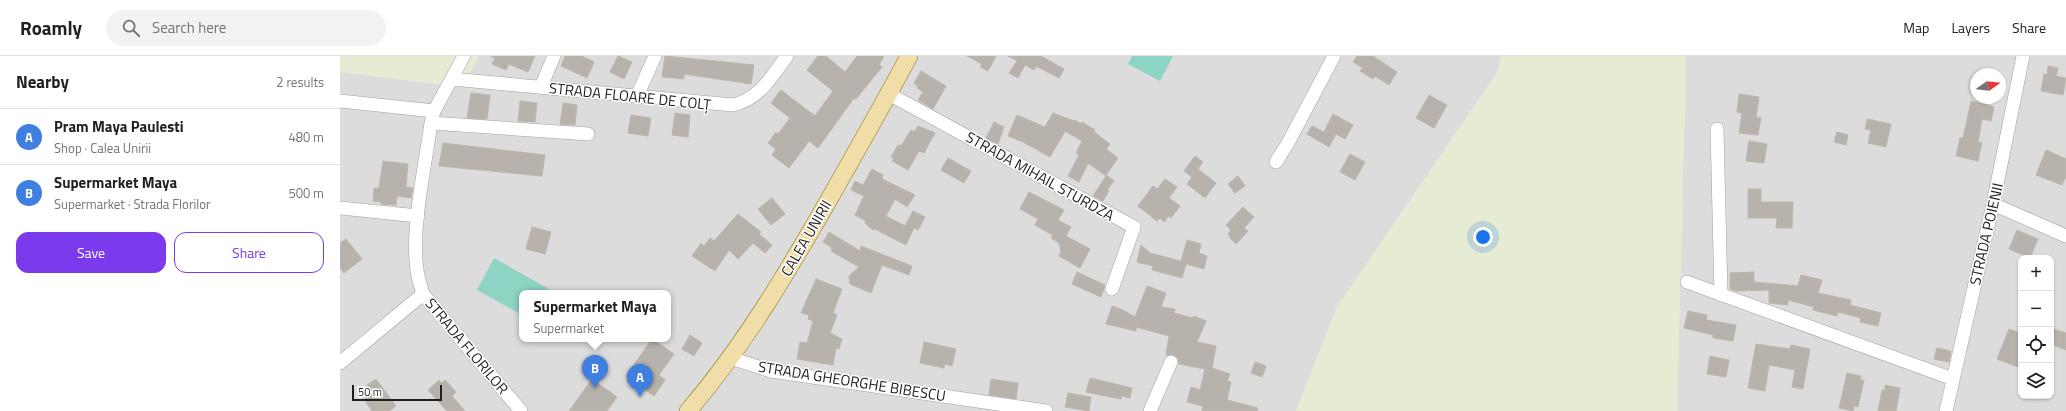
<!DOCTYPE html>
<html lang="en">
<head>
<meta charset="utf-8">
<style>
  :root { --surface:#fff; --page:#f2f2f2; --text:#202124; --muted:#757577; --line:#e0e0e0; --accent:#7c3aed }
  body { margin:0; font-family:"Titillium Web",sans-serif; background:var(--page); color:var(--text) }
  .controls { position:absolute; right:12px; bottom:12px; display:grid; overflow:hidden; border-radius:8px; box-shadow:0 1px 3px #0004 }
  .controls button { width:36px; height:36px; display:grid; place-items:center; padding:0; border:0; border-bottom:1px solid var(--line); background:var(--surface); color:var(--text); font:20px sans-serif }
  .compass { position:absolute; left:1630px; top:12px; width:36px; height:36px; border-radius:50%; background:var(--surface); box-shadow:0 1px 3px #0004; rotate:75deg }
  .scale { position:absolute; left:12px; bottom:10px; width:90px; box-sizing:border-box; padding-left:4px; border:2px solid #1f1f1f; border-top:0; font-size:11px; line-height:14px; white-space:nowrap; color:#1f1f1f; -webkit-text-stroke:3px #fff; paint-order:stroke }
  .you { position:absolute; left:1143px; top:181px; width:14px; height:14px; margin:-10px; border:3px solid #fff; border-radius:50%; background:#1a73e8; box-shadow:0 0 0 6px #1a73e833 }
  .badge { display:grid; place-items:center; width:26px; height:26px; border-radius:50%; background:var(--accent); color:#fff; font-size:13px; font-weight:700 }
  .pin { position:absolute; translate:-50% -33px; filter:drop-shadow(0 1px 2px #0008) }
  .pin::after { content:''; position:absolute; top:21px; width:14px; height:12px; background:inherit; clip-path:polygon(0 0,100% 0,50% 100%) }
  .popup { position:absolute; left:179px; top:234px; width:152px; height:52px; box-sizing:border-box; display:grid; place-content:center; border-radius:8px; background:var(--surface); filter:drop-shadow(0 1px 3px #0005); font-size:13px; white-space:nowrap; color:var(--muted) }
  .popup b { font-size:15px; color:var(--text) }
  .popup::after { content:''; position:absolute; left:50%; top:100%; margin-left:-8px; border:8px solid transparent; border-top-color:var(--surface) }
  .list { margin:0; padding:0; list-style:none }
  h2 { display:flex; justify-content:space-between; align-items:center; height:52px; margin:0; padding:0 16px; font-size:17px }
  h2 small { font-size:13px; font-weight:400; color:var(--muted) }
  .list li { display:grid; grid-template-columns:26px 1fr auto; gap:12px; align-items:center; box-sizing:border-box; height:56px; padding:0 16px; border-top:1px solid var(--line) }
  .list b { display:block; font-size:15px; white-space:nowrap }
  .list p { margin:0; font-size:13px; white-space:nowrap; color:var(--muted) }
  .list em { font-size:13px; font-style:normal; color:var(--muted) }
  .actions { display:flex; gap:8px; padding:12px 16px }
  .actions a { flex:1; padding:9px 0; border:1px solid var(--accent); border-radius:12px; text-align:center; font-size:14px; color:var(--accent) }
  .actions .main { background:var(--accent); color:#fff }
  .icon { flex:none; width:22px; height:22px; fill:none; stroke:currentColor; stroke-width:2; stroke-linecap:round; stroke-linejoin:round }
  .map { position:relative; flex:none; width:1726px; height:355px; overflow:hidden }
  header { display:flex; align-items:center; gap:24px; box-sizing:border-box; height:56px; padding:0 20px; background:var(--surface); border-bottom:1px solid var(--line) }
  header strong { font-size:19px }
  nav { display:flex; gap:22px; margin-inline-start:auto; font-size:14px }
  .search { width:280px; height:36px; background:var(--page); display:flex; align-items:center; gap:10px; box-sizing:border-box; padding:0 14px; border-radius:22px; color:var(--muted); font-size:15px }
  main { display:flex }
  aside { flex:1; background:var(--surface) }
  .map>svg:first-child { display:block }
  .residential { fill:#dcdcdc; fill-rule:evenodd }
  .farmland { fill:#e6ebd3 }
  .pitch { fill:#8dd4c4 }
  .building { fill:#b7b3ac; stroke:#beb6aa }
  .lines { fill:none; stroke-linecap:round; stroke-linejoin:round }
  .minor-casing { stroke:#a0a0a0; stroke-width:14 }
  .major-casing { stroke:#887311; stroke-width:18 }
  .minor { stroke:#fff; stroke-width:13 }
  .major { stroke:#f1dda8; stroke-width:17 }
  .labels { text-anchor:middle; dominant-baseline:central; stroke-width:3; stroke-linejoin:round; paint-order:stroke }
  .street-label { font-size:15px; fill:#1f1f1f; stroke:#fff }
</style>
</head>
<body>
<header>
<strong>Roamly</strong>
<div class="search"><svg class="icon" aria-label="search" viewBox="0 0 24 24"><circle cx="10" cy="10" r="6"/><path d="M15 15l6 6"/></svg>Search here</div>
<nav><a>Map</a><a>Layers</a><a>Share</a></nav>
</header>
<main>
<aside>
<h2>Nearby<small>2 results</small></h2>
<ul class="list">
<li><span class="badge" style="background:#3f7fe0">A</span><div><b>Pram Maya Paulesti</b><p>Shop · Calea Unirii</p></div><em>480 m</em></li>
<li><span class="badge" style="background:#3f7fe0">B</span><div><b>Supermarket Maya</b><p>Supermarket · Strada Florilor</p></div><em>500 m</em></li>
</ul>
<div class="actions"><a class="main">Save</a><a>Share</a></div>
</aside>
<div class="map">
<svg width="1726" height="355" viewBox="0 0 1726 355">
  <rect width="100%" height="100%" fill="#eeede6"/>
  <path class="residential" d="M139 0H1161L1159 14 997 251 956 355H0V16L122 31ZM182 237H328V283H182Z
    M1346 0H1726V355H1337ZM1636 18H1660V42H1636ZM1681 202H1711V340H1681Z"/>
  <path class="farmland" d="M0 0H139L123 31 0 16Z
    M1161 0H1346L1337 355H956L997 251 1159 14Z"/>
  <path class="pitch" d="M792 0H833L820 25 788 8Z
    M154 202 216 237H182V259L137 234Z"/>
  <path class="building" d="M150 0H195L188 16 169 8 166 14 152 8 155 2Z
    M225 0H242L254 6 247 22 221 10Z
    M278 0 292 6 284 23 270 16Z
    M325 0 414 9 411 28 344 18V23L322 21Z
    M478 0H486L505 16 517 0H544L539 9 542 11 516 43 514 42 478 92 469 85 449 112 432 99 436 93 428 87 436 76 438 78 450 62 431 47 441 34 475 60 493 35 467 14Z
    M627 0H656L648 15 640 11 642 8Z
    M668 0H701L724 13 719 22 696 10 694 14 685 9 678 22 669 17 677 5Z
    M1017 0H1033L1057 16 1049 29 1035 20 1033 23 1020 15 1023 12 1013 6Z
    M1708 10 1718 12 1716 20 1726 22 1723 39 1701 35 1704 18 1707 19Z
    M581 15 606 30 593 53 578 44 583 36 577 32 578 30 574 27Z
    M131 37 150 39 147 63 127 62Z
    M1399 38 1419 41 1416 61 1421 62 1418 79 1399 77 1402 57 1397 56Z
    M1089 39 1107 49 1094 72 1076 62Z
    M180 45 197 47 195 66 178 65Z
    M1631 45 1654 51 1651 65 1642 63 1638 86 1642 87 1638 105 1616 100 1620 82H1623Z
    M223 47 237 49 235 69 220 68Z
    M335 57 350 59 348 81 332 79Z
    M713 57 734 65 735 64 741 68 742 66 755 74 754 76 770 88 766 93 778 102 766 119 774 125 767 134 769 135 763 145 753 140 766 120 748 107 739 126 728 120 739 99 736 97 742 85 725 75 710 101 683 86 668 80 677 59 705 71Z
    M993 58 1013 69 1005 83 996 78 989 91 967 78 972 70 984 76Z
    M291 59 311 62 308 80 288 77Z
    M1527 63 1551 68 1546 91 1528 87 1531 74 1525 73Z
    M654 66 664 71 658 88 646 82Z
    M578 70 595 77 584 97 579 95 568 114 552 105 554 103 551 101 558 89 561 90 571 74 574 76Z
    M1497 76 1508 79 1506 89 1494 86Z
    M1409 85 1427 88 1424 107 1406 105Z
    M103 87 205 99 202 120 99 110Z
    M1706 94 1726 103V120L1722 129 1696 119Z
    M1010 98 1025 106 1015 124 1000 116Z
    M855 100 863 106 858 113 876 127 865 142 847 128 852 121 844 115Z
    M608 102 631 115 624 127 601 114Z
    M43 105 68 108 66 131 73 132 71 142 57 140 56 149 41 148V146L33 145 34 132H39Z
    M532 113 543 119 542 123 575 139 567 151 555 143 546 160 565 170 573 155 585 161 578 174 574 172 566 189 535 173 533 174 525 167 526 165 515 159 524 140 511 134 515 125 523 129Z
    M898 120 905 130 895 137 888 128Z
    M825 123 837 131 829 142 840 150 831 162 829 160 824 166 820 162 817 165 798 150 813 130 817 133Z
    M1408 133H1421V146H1453L1452 172H1436L1437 162H1408Z
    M689 136 724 154 718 164 731 171 726 180 750 193 740 212 719 200 721 196 719 187 711 182 713 179 695 169 698 163 680 153Z
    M432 142 445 158 431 169 418 153Z
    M903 151 914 161 904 172 908 175 896 188 889 181 890 180 888 178 891 174 886 169Z
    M398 158 421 176 419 178 432 189 425 197 413 187 398 203 389 194 375 215 352 200 361 187 364 190 370 182 374 185Z
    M192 171 211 176 205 198 186 193Z
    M1677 174 1698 183 1690 202 1669 193Z
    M489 176 520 195 521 190 572 210 569 219 542 209 531 237 510 228 509 220 519 211 491 195 492 192 483 186Z
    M6 183 22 203 4 217 0 212V187Z
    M847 184 861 188 859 197 867 200 864 213 846 208 842 222 812 214 813 210 797 206 801 189 810 197 841 205Z
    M737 216 765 229 761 241 732 228Z
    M1414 216V226L1458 230 1461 219 1482 224 1478 237 1511 244 1510 249 1541 257 1538 270 1520 266 1521 262 1498 256 1497 260 1473 254 1474 251 1448 244V249L1429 247V234L1396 235 1390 233V217Z
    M476 223 502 233 493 257 497 259 490 277 502 283 499 293 496 292 493 309 457 303 460 286 467 287 473 265 468 263 469 259 461 257Z
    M807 230 826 237 821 251 835 253 834 257 853 262 854 260 866 265 857 286 876 290 872 312 890 318 887 325 891 326 887 344 918 352 917 355H862L863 350 847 346 851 331 860 334 865 313 839 308 838 302 834 299H826L829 280 796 271V275L766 268 772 250 783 254 795 261Z
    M1348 255 1367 259 1366 264 1396 269 1393 285 1373 282V279L1344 272Z
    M1711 272 1726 277V294L1711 288Z
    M1669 273 1681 277V291L1678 299 1681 300V312L1657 303Z
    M350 279 362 287 354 300 342 293Z
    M312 283 334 298 319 319 325 324 314 340 286 320Z
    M584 286 616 293 612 310 605 308 604 312 580 307Z
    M1416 288 1450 293 1451 289 1470 293 1463 333 1452 331 1455 314 1429 309 1425 335 1408 332Z
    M1597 292 1611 295 1609 306 1594 303Z
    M1370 300 1389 304 1386 321 1367 318Z
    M915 306 926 310 922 321 911 317Z
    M1507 317 1521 320 1520 324H1524L1518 351 1514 350 1513 355 1499 352Z
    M750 322 792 332 790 342 782 340 781 343 746 336Z
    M36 323 56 350 49 355H32L24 343 33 337 27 329Z
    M252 323 277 341 267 355H229Z
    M651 323 678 327 676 343 649 339Z
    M99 324 102 327 105 324 116 336 112 340 125 355H107L88 334Z
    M1545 329 1560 332 1556 355H1538L1542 334H1545Z
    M728 337 751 341 749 355 725 351Z"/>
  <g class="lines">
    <g class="minor-casing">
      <path id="minor" d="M124 0 94 55 91 67C85 110 71 173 77 214 78 222 81 231 83 238L181 355
        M112 23 393 49C421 42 430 22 447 0
        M201 31 214 0
        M549 38 794 171 772 233
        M297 40 315 0
        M0 45 94 55
        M91 67 248 78
        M1377 73 1381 239
        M936 106 948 87 994 0
        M1653 148 1726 180
        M0 152 78 160
        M1347 226 1613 323
        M391 302 431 315 706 355
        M0 307 83 238
        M810 355 831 306
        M1606 355 1653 148 1683 0"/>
    </g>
    <g class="major-casing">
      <path id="major" d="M348 355C404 290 448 215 491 140 517 94 544 47 569 0"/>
    </g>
    <use href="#minor" class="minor"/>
    <use href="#major" class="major"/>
  </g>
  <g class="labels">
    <g class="street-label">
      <text transform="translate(290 40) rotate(6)">STRADA FLOARE DE COLȚ</text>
      <text transform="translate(700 120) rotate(29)">STRADA MIHAIL STURDZA</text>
      <text transform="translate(1646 178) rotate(-77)">STRADA POIENII</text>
      <text transform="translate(466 182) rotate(-60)">CALEA UNIRII</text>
      <text transform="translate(127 290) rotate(50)">STRADA FLORILOR</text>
      <text transform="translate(512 325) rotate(9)">STRADA GHEORGHE BIBESCU</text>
    </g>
  </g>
</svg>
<div class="controls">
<button>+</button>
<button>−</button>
<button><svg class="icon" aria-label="locate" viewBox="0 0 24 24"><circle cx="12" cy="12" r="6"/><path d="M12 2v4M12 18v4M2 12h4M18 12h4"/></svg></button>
<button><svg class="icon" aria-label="layers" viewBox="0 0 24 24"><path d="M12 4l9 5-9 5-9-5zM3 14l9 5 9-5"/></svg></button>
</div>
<svg class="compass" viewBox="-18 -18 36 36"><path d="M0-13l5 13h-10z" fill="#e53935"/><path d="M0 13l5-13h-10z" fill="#757577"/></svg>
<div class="scale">50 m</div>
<div class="you"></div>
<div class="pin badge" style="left:300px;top:341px;background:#3f7fe0">A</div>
<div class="pin badge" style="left:255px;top:332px;background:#3f7fe0">B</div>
<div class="popup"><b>Supermarket Maya</b>Supermarket</div>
</div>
</main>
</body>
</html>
